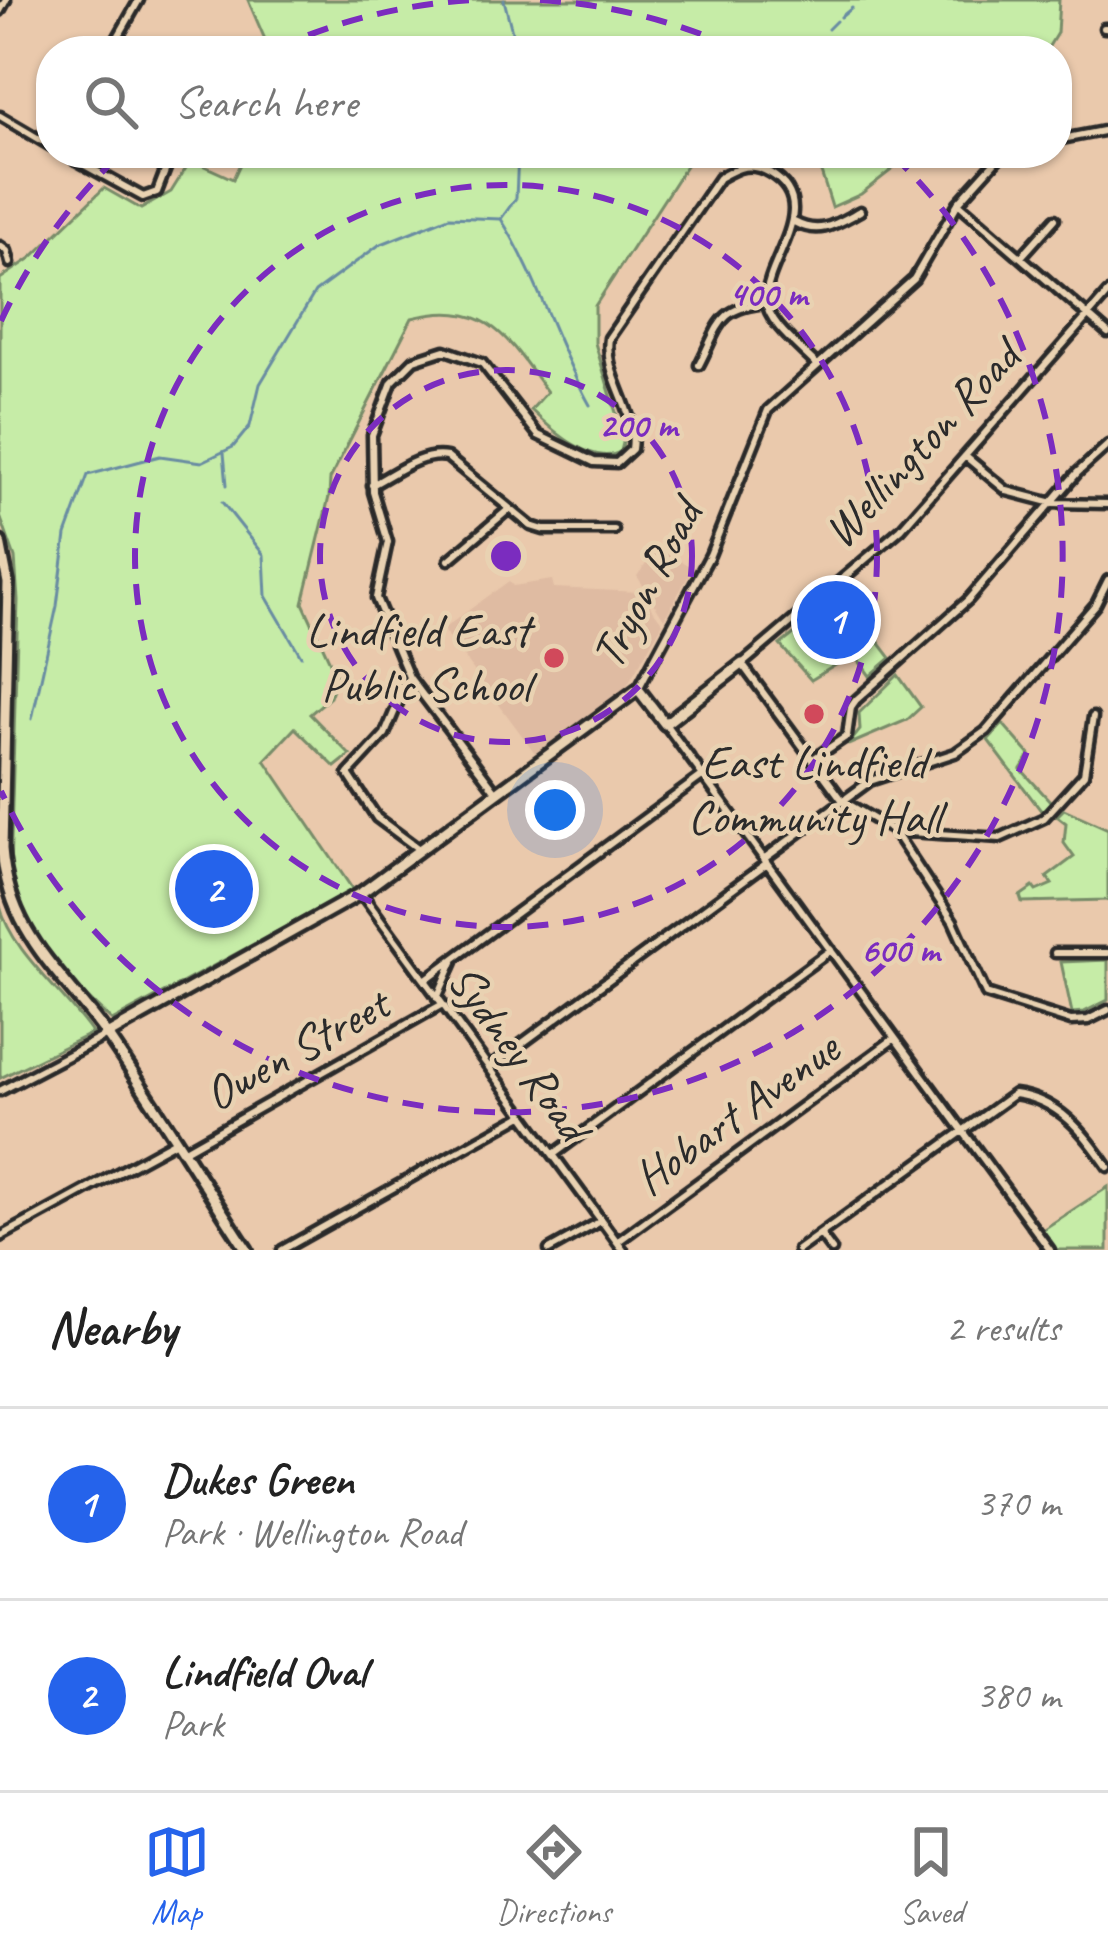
<!DOCTYPE html>
<html lang="en">
<head>
<meta charset="utf-8">
<style>
  :root { --surface:#fff; --page:#f6f6f6; --text:#222; --muted:#767676; --line:#e0e0e0; --accent:#2563eb }
  body { margin:0; font-family:Caveat,sans-serif; background:var(--page); color:var(--text) }
  .you { position:absolute; left:555px; top:810px; width:42px; height:42px; margin:-30px; border:9px solid #fff; border-radius:50%; background:#1a73e8; box-shadow:0 0 0 18px #1a73e833 }
  .badge { display:grid; place-items:center; width:78px; height:78px; border-radius:50%; background:var(--accent); color:#fff; font-size:39px; font-weight:700 }
  .pin { position:absolute; translate:-50% -50%; border:6px solid #fff; box-shadow:0 3px 12px #0006 }
  .list { margin:0; padding:0; list-style:none }
  h2 { display:flex; justify-content:space-between; align-items:center; height:156px; margin:0; padding:0 48px; font-size:51px }
  h2 small { font-size:39px; font-weight:400; color:var(--muted) }
  .list li { display:grid; grid-template-columns:78px 1fr auto; gap:36px; align-items:center; box-sizing:border-box; height:192px; padding:0 48px; border-top:3px solid var(--line) }
  .list b { display:block; font-size:45px; white-space:nowrap }
  .list p { margin:0; font-size:39px; white-space:nowrap; color:var(--muted) }
  .list em { font-size:39px; font-style:normal; color:var(--muted) }
  .icon { flex:none; width:66px; height:66px; fill:none; stroke:currentColor; stroke-width:2; stroke-linecap:round; stroke-linejoin:round }
  .map { position:relative; flex:none; width:1108px; height:1250px; overflow:hidden }
  .search { position:absolute; background:var(--surface); box-shadow:0 3px 9px #0004; left:36px; right:36px; top:36px; height:132px; display:flex; align-items:center; gap:30px; box-sizing:border-box; padding:0 42px; border-radius:48px; color:var(--muted); font-size:45px }
  .sheet { height:540px; background:var(--surface) }
  nav { display:flex; justify-content:space-around; align-items:center; box-sizing:border-box; height:168px; border-top:3px solid var(--line); background:var(--surface); font-size:33px; color:var(--muted) }
  nav a { display:grid; justify-items:center; gap:6px }
  nav .on { color:var(--accent) }
  .map>svg:first-child { display:block }
  .built { fill:#dfbba2 }
  .green { fill:#c6eca7; stroke:#788c69; stroke-width:3 }
  .lines { fill:none; stroke-linecap:round; stroke-linejoin:round }
  .stream { stroke:#698ca2; stroke-width:3 }
  .street-casing { stroke:#2b2b2b; stroke-width:15 }
  .secondary-casing { stroke:#2b2b2b; stroke-width:18 }
  .street { stroke:#e9d2b2; stroke-width:6 }
  .secondary { stroke:#e9d2b2; stroke-width:9 }
  .ring { fill:none; stroke:#7b2cbf; stroke-width:6; stroke-dasharray:21 15 }
  .poi-dot { fill:#d1495b; stroke:#e9d2b2; stroke-width:4.5 }
  .labels { text-anchor:middle; dominant-baseline:central; stroke-width:9; stroke-linejoin:round; paint-order:stroke }
  .street-label { font-size:48px; fill:#2b2b2b; stroke:#e9d2b2 }
  .poi-label { font-size:48px; fill:#2b2b2b; stroke:#e9d2b2; text-anchor:end }
  .centre { fill:#7b2cbf; stroke:#e9d2b2; stroke-width:6 }
  .ring-label { font-size:36px; text-anchor:middle; font-weight:bold; fill:#7b2cbf; stroke:#e9d2b2; stroke-width:9; stroke-linejoin:round; paint-order:stroke }
</style>
</head>
<body>
<div class="map">
<svg width="1108" height="1250" viewBox="0 0 1108 1250">
  <rect width="100%" height="100%" fill="#eac9ac"/>
  <filter id="ink" filterUnits="userSpaceOnUse"><feTurbulence type="fractalNoise" baseFrequency=".00833" numOctaves="2"/><feDisplacementMap in="SourceGraphic" scale="24" xChannelSelector="R" yChannelSelector="G"/><feConvolveMatrix kernelMatrix="1 2 1 2 8 2 1 2 1" color-interpolation-filters="sRGB"/></filter>
  <g filter="url(#ink)">
    <path class="built" d="M658 548 693 568 664 619 637 576Z
      M552 580 554 588 640 592 663 623 626 687 535 753 443 629 509 581 513 586Z"/>
    <path class="green" d="M248 0H1059L1057 33 1046 51H270Z
      M245 153H694L595 306V343L624 439 621 451C594 469 551 429 531 410L547 392C506 336 488 300 412 318L330 479 329 497 303 603 337 677 330 697 310 714 350 755 335 767 295 728 265 760 353 890 112 1021C62 973 27 942 10 872L18 600 15 558 0 516V279L31 258 104 188 141 209 171 192 191 160 233 179Z
      M815 153H913L861 194 832 207Z
      M843 595 891 658 870 676 854 654 811 680 780 645Z
      M898 675 921 707 907 720 848 745 860 730 859 713Z
      M1003 724 1030 755 1021 769 1051 802 1042 812 988 740Z
      M1064 809 1108 829V900L1022 902 1020 896 1033 887 1036 891 1052 884 1047 877 1074 857 1064 843 1066 823 1057 816Z
      M0 906C11 952 65 993 92 1033L0 1078Z
      M1108 960V1000L1084 1012 1072 1013 1061 962Z
      M1108 1187V1250H1053L1039 1232Z"/>
    <g class="lines">
      <path class="stream" d="M504 0 517 51
        M841 17 852 8
        M828 29 836 21
        M501 219C538 277 556 345 590 405
        M224 453 227 485
        M222 502 264 555 266 596 301 656
        M32 719 57 606 66 535 88 475 160 456 202 462 233 447 250 426 260 384 315 292 379 245 449 217 501 219 516 198 518 153"/>
      <g class="street-casing">
        <path id="street" d="M0 11 6 0
          M1104 28H1108
          M110 51 139 0
          M0 116 51 146
          M1057 140 1108 130
          M63 153 143 197 157 192 172 153
          M738 153 740 165
          M958 203 1108 333
          M794 222C820 236 836 224 860 211
          M0 246 7 251 10 263
          M1021 257 1055 219
          M1108 293 901 529 742 664 843 801 894 831 953 921 986 994 1071 1021 1088 1020 1108 1010
          M699 365C720 325 717 308 766 303
          M965 456 1007 491 1053 503 1108 504
          M372 485C395 473 421 452 447 457L531 526 544 530H614
          M449 560 509 509
          M409 677 385 734 348 774 377 818 420 850
          M638 689 710 555 768 410 914 279 958 203 1003 153
          M666 725 1050 1250
          M813 759 847 736 851 707 856 700 968 600 1077 473 1108 445
          M497 793 409 677 376 598 388 542 373 492 372 435 392 382 414 360 445 350 482 363 538 435 594 462 617 463 632 449C638 410 603 377 609 338L719 178C738 167 750 161 770 173 824 205 766 259 766 300 767 323 802 349 817 365
          M894 831 1000 838 1044 818 1084 774 1093 717
          M765 858 870 781 955 753 986 731 1096 604 1108 580
          M361 893 623 1250
          M1055 953H1108
          M425 980 702 776
          M437 998 453 962
          M490 1067 767 863
          M0 1091 107 1035
          M183 1151 441 1005
          M554 1154 831 950
          M820 1234 832 1250
          M0 1237 176 1141
          M617 1242 895 1038
          M282 1250 523 1115
          M549 1250 601 1221
          M798 1250 1014 1094C1060 1100 1083 1132 1108 1167"/>
      </g>
      <g class="secondary-casing">
        <path id="secondary" d="M0 542 8 583 2 849C9 937 63 972 110 1039 157 1108 201 1180 247 1250
          M107 1035 361 893 638 689 665 724 742 664"/>
      </g>
      <use href="#street" class="street"/>
      <use href="#secondary" class="secondary"/>
    </g>
  </g>
  <g class="ring">
    <circle cx="506" cy="556" r="186"/>
    <circle cx="506" cy="556" r="371"/>
    <path d="M1 321A557 557 0 0 1 119 155M275 49A557 557 0 0 1 472 0M540 0A557 557 0 0 1 737 49M893 155A557 557 0 1 1 1 791"/>
  </g>
  <g class="poi-dot">
    <circle cx="554" cy="658" r="12"/>
    <circle cx="814" cy="714" r="12"/>
  </g>
  <g class="labels">
    <g class="street-label">
      <text transform="translate(921 444) rotate(-47)">Wellington Road</text>
      <text transform="translate(646 584) rotate(-62)">Tryon Road</text>
      <text transform="translate(296 1049) rotate(-29)">Owen Street</text>
      <text transform="translate(519 1052) rotate(54)">Sydney Road</text>
      <text transform="translate(736 1113) rotate(-36)">Hobart Avenue</text>
    </g>
    <g class="poi-label">
      <text x="530" y="630">Lindfield East<tspan x="530" dy="55">Public School</tspan></text>
      <text x="814" y="762" text-anchor="middle">East Lindfield<tspan x="814" dy="55">Community Hall</tspan></text>
    </g>
  </g>
  <circle cx="506" cy="556" r="18" class="centre"/>
  <g class="ring-label">
    <text x="768" y="306">400 m</text>
    <text x="638" y="437">200 m</text>
    <text x="900" y="962">600 m</text>
  </g>
</svg>
<div class="you"></div>
<div class="pin badge" style="left:836px;top:620px">1</div>
<div class="pin badge" style="left:214px;top:889px">2</div>
<div class="search"><svg class="icon" aria-label="search" viewBox="0 0 24 24"><circle cx="10" cy="10" r="6"/><path d="M15 15l6 6"/></svg>Search here</div>
</div>
<section class="sheet">
<h2>Nearby<small>2 results</small></h2>
<ul class="list">
<li><span class="badge">1</span><div><b>Dukes Green</b><p>Park · Wellington Road</p></div><em>370 m</em></li>
<li><span class="badge">2</span><div><b>Lindfield Oval</b><p>Park</p></div><em>380 m</em></li>
</ul>
</section>
<nav>
<a class="on"><svg class="icon" aria-label="map" viewBox="0 0 24 24"><path d="M3 6l6-2 6 2 6-2v14l-6 2-6-2-6 2zM9 4v14M15 6v14"/></svg>Map</a>
<a><svg class="icon" aria-label="directions" viewBox="0 0 24 24"><path d="M12 3l9 9-9 9-9-9zM9 14v-3h6M13 9l2 2-2 2"/></svg>Directions</a>
<a><svg class="icon" aria-label="saved" viewBox="0 0 24 24"><path d="M7 4h10v16l-5-4-5 4z"/></svg>Saved</a>
</nav>
</body>
</html>
